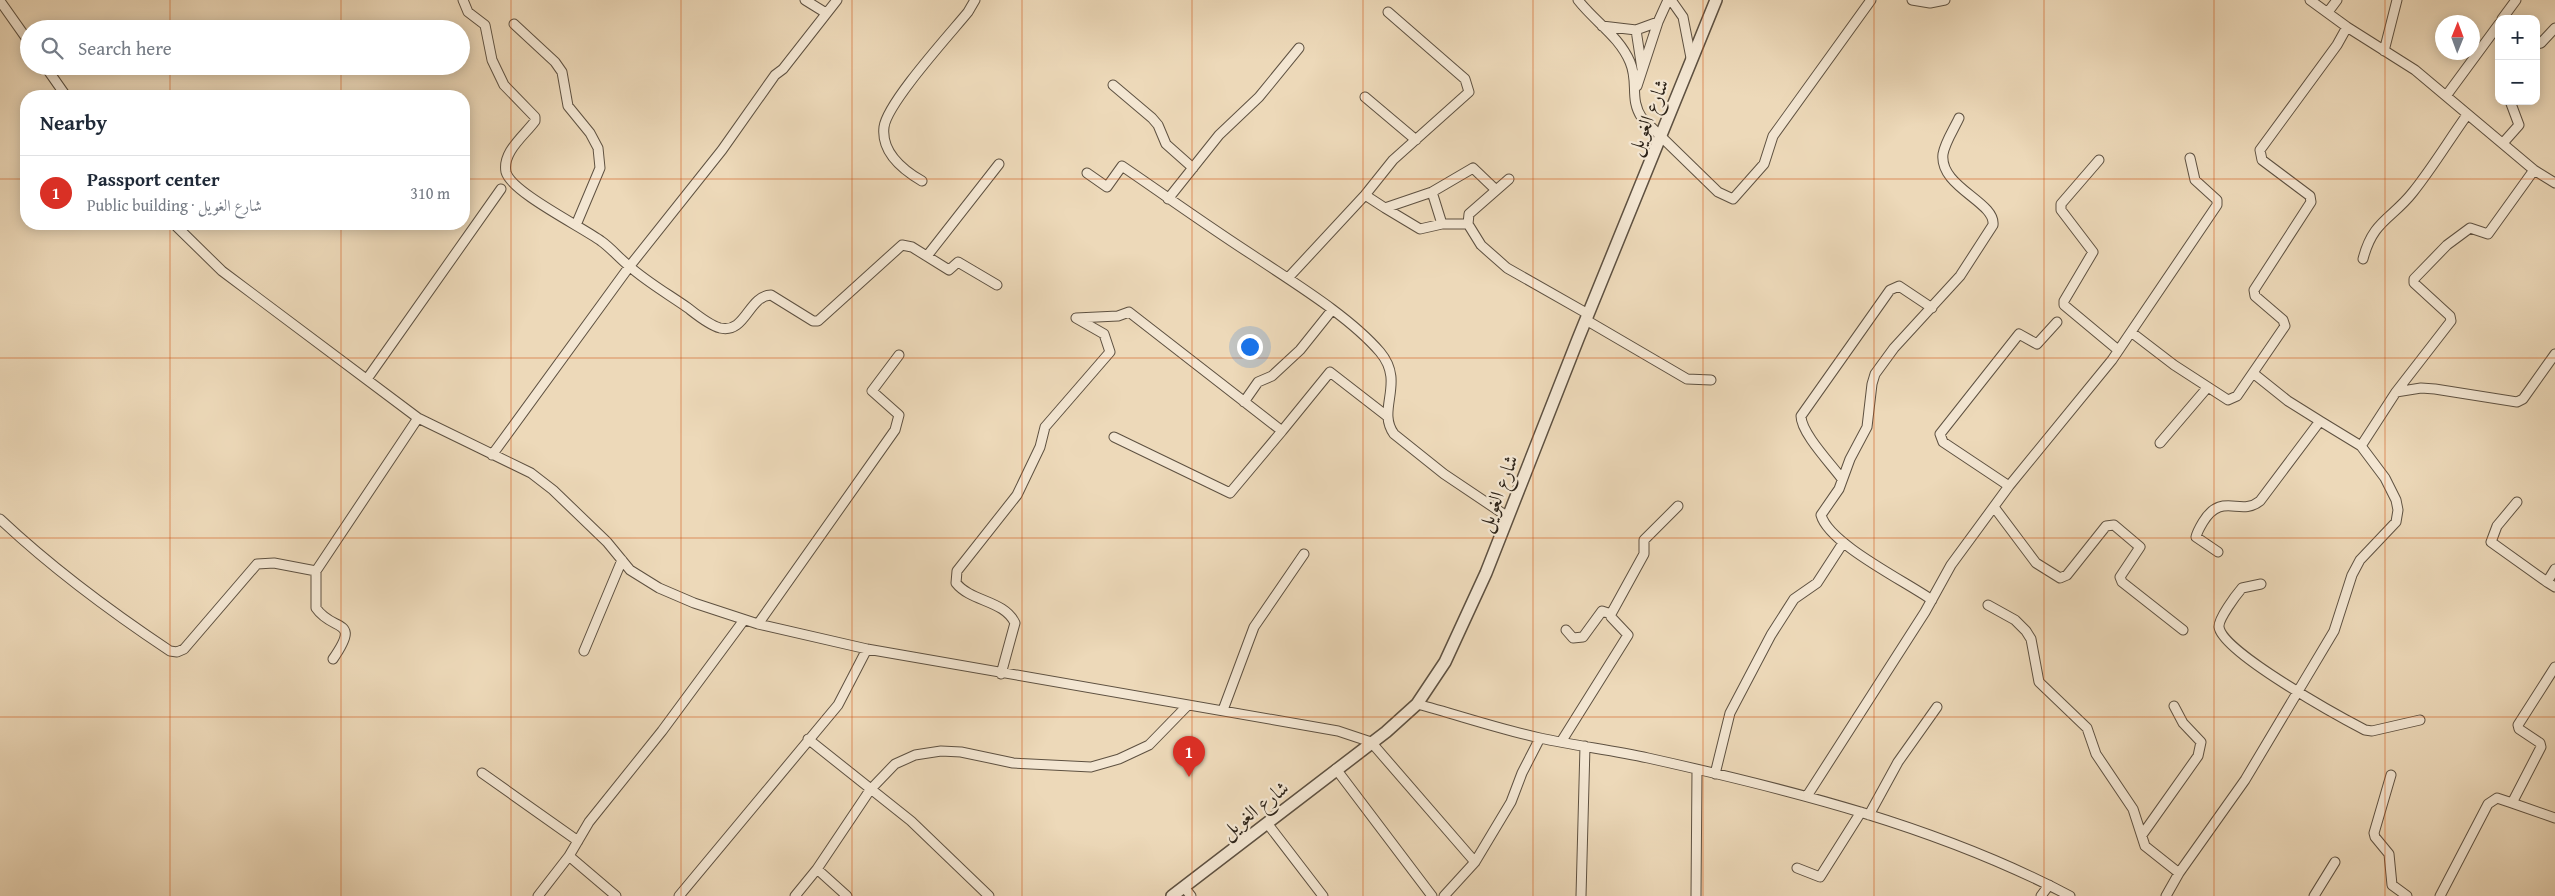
<!DOCTYPE html>
<html lang="en">
<head>
<meta charset="utf-8">
<style>
  :root { --surface:#fff; --page:#f2f2f3; --text:#1f2937; --muted:#747a83; --line:#e0e1e3; --accent:#d93025 }
  body { margin:0; font-family:"Gentium Book Plus",Amiri,serif; background:var(--page); color:var(--text) }
  .controls { position:absolute; right:15px; top:15px; display:grid; overflow:hidden; border-radius:10px; box-shadow:0 2px 12px #0003 }
  .controls button { width:45px; height:45px; display:grid; place-items:center; padding:0; border:0; border-bottom:1px solid var(--line); background:var(--surface); color:var(--text); font:25px sans-serif }
  .compass { position:absolute; left:2435px; top:15px; width:45px; height:45px; border-radius:50%; background:var(--surface); box-shadow:0 2px 12px #0003; rotate:1deg }
  .you { position:absolute; left:1249px; top:346px; width:18px; height:18px; margin:-12px; border:4px solid #fff; border-radius:50%; background:#1a73e8; box-shadow:0 0 0 8px #1a73e833 }
  .badge { display:grid; place-items:center; width:32px; height:32px; border-radius:50%; background:var(--accent); color:#fff; font-size:16px; font-weight:700 }
  .pin { position:absolute; translate:-50% -41px; filter:drop-shadow(0 1px 2px #0008) }
  .pin::after { content:''; position:absolute; top:26px; width:18px; height:15px; background:inherit; clip-path:polygon(0 0,100% 0,50% 100%) }
  .list { margin:0; padding:0; list-style:none }
  h2 { display:flex; justify-content:space-between; align-items:center; height:65px; margin:0; padding:0 20px; font-size:21px }
  h2 small { font-size:16px; font-weight:400; color:var(--muted) }
  .list li { display:grid; grid-template-columns:32px 1fr auto; gap:15px; align-items:center; box-sizing:border-box; height:75px; padding:0 20px; border-top:1px solid var(--line) }
  .list b { display:block; font-size:19px; white-space:nowrap }
  .list p { margin:0; font-size:16px; white-space:nowrap; color:var(--muted) }
  .list em { font-size:16px; font-style:normal; color:var(--muted) }
  .icon { flex:none; width:28px; height:28px; fill:none; stroke:currentColor; stroke-width:2; stroke-linecap:round; stroke-linejoin:round }
  .map { position:relative; flex:none; width:2555px; height:896px; overflow:hidden }
  .search { position:absolute; background:var(--surface); box-shadow:0 2px 12px #0003; left:20px; top:20px; width:450px; height:55px; display:flex; align-items:center; gap:12px; box-sizing:border-box; padding:0 18px; border-radius:28px; color:var(--muted); font-size:19px }
  .panel { position:absolute; background:var(--surface); box-shadow:0 2px 12px #0003; left:20px; top:90px; width:450px; height:140px; border-radius:20px }
  .map>svg:first-child { display:block }
  .lines { fill:none; stroke-linecap:round; stroke-linejoin:round }
  .minor-casing { stroke:#5e5141; stroke-width:11 }
  .tertiary-casing { stroke:#5e5141; stroke-width:14 }
  .minor { stroke:#f3e6d2; stroke-width:9 }
  .tertiary { stroke:#f3e6d2; stroke-width:11 }
  .grid { fill:none; stroke:#cc510e; stroke-width:1; stroke-opacity:0.55 }
  .labels { text-anchor:middle; dominant-baseline:central; stroke-width:4.5; stroke-linejoin:round; paint-order:stroke }
  .street-label { font-size:20px; fill:#2e2419; stroke:#f3e6d2 }
</style>
</head>
<body>
<div class="map">
<svg width="2555" height="896" viewBox="0 0 2555 896">
  <rect width="100%" height="100%" fill="#edd9b9"/>
  <filter id="stains"><feTurbulence type="fractalNoise" baseFrequency=".004" numOctaves="4"/><feColorMatrix values="0 0 0 0 .2 0 0 0 0 .09 0 0 0 0 .02 0 0 0 .5 -.17"/></filter>
  <radialGradient id="worn" r=".72"><stop offset=".6" stop-color="#630" stop-opacity="0"/><stop offset="1" stop-color="#630" stop-opacity=".3"/></radialGradient>
  <g class="lines">
    <g class="minor-casing">
      <path id="minor" d="M463 0 468 12 485 25 492 60 504 85 535 117V121C524 136 502 152 506 172 511 192 582 227 601 241 611 248 619 258 629 266 647 282 668 294 688 308 697 315 709 325 720 328 746 334 748 296 771 295L813 321H818L902 245 912 247 949 270 958 262 997 285
        M805 0 826 13
        M1578 0C1595 22 1619 36 1630 62 1639 83 1629 99 1642 118L1718 192 1733 199 1764 164 1773 136 1871 0
        M1671 0 1683 17 1691 58
        M1912 0 1930 3 1945 0
        M2310 0 2347 27 2415 70 2534 170 2555 183
        M0 1 29 42
        M2328 12 2337 0
        M2502 19 2516 0
        M514 24 555 62 562 72 568 106 590 133 598 148 600 168 576 225
        M1602 26 1636 30 1658 22
        M1636 30 1642 69
        M2536 44 2541 43 2555 28
        M2384 51 2397 0
        M45 66 66 96
        M1113 85 1152 118 1158 125 1166 144 1193 168
        M1637 86 1658 22 1668 0
        M2446 96 2499 24
        M1365 97 1416 140
        M2503 143 2519 125 2510 101
        M2099 160 2061 204V210L2093 252 2064 301V305L2118 350
        M1087 173 1107 187 1122 166C1166 196 1209 227 1254 256 1294 283 1349 316 1380 352 1406 383 1376 409 1394 434L1444 474 1508 517
        M1509 179 1469 214 1468 224 1481 245 1507 268 1588 314
        M922 181C903 170 881 152 884 127 887 103 950 34 968 12L975 0
        M1365 195 1385 208 1432 192 1473 168 1496 190
        M1168 199 1219 135 1259 97 1299 48
        M1385 208 1420 229 1442 224 1432 192
        M174 224 222 271 418 418 531 473 553 490 607 542 630 570 659 588 694 603 758 624 867 649 1338 731 1371 742 1475 862
        M1442 224H1468
        M927 256 999 164
        M2363 259C2373 220 2392 219 2413 192 2433 167 2449 140 2467 115
        M1288 278 1365 195 1393 160 1469 92 1465 79 1388 12
        M1586 320 1687 379 1711 380
        M2131 332 2174 365 2228 400 2237 396 2285 326 2283 320 2255 296 2254 290 2311 202 2310 196 2262 160 2260 150 2337 45 2347 27
        M367 379 501 189
        M2396 392 2421 388 2435 389 2517 402 2523 399 2555 354
        M1244 402 1258 382 1272 376 1300 350 1332 310
        M1114 437 1230 493 1282 431
        M2160 443 2207 388
        M2361 446 2396 392 2451 321 2450 316 2414 283V279L2447 245 2470 228 2488 234 2534 170
        M492 455 629 267 722 150 775 75 783 69 837 0
        M1842 479C1832 465 1801 433 1801 416L1890 290 1899 286 1932 308
        M2009 486 1943 442 1940 434 2019 334 2037 344 2057 322
        M2517 502 2497 526 2491 542 2547 582
        M1994 507 2036 563 2060 578 2067 575 2106 526 2114 525 2140 547 2120 577 2122 582 2183 630
        M0 519C52 568 110 611 170 651L177 652 184 649 257 564 274 563 316 571
        M2218 552 2196 537C2197 532 2200 527 2203 522 2222 491 2240 517 2260 501L2320 421 2288 401 2253 373
        M2555 569 2547 582 2555 587
        M2261 584 2242 588C2236 595 2218 619 2219 627 2222 652 2340 717 2365 730L2372 731 2420 720
        M1932 600C1905 581 1829 544 1821 515L1839 489 1850 459 1867 427 1872 384 1875 374 1894 348 1960 276 1993 225C1996 202 1939 187 1943 154 1945 142 1954 129 1959 118
        M1988 605 2015 620 2026 631 2031 639 2039 682 2087 728 2096 754 2133 809 2145 846 2179 873 2166 896
        M1611 614 1644 554V540L1678 506
        M758 624 895 430 899 415 872 391 899 355
        M584 651 622 560
        M333 659C362 617 333 633 316 608V571L418 418
        M1001 674 1015 623C1004 600 971 602 956 583L957 571 1017 495 1040 447 1045 427 1110 352 1104 334 1076 318 1118 316 1129 312 1282 431 1330 372 1388 417
        M1417 704C1458 715 1499 729 1540 738 1576 746 1612 750 1648 758 1792 790 1939 827 2070 896
        M1223 710 1254 627 1304 554
        M808 739 911 821 989 896
        M1561 742 1628 635 1611 617V614L1602 611 1583 637 1573 638 1566 630
        M1336 769 1432 896
        M482 773 578 841
        M1715 774 1730 713 1771 635 1794 599 1817 583 1843 543
        M2391 775 2374 833 2375 837 2389 854 2392 885 2407 896
        M1807 796 1925 612 1951 565 2009 486 2112 360 2217 205V200L2195 180 2190 158
        M2512 803 2555 818
        M1869 815 1898 762 1937 707
        M1267 823 1323 896
        M2142 835 2198 756 2201 742 2183 723 2174 706
        M1797 868 1820 877 1861 812
        M817 869 870 790 895 764 915 755 941 751 961 752 1013 763 1091 767 1119 759 1149 745 1188 705
        M2179 873 2245 780 2334 631 2352 575 2360 560 2396 522 2398 510 2396 500 2385 478 2361 446 2320 421
        M1184 887 1191 896
        M538 896 569 856
        M616 896 569 856 589 822 662 731 744 620
        M679 896 838 705 867 649
        M795 896 817 869 847 896
        M1444 896 1475 862 1511 802 1522 773 1540 738
        M1581 896 1585 746
        M1696 896 1697 770
        M2041 896 2049 885
        M2314 896 2335 862
        M2440 896 2488 804 2497 798 2512 803 2541 747 2540 743 2519 729 2518 725 2555 667"/>
    </g>
    <g class="tertiary-casing">
      <path id="tertiary" d="M1172 896 1386 732 1417 704 1445 662 1486 573 1578 339 1716 0"/>
    </g>
    <use href="#minor" class="minor"/>
    <use href="#tertiary" class="tertiary"/>
  </g>
  <path class="grid" d="M170 0V29M341 0V29M511 0V896M681 0V896M852 0V896M1022 0V896M1192 0V896M1363 0V896M1533 0V896M1703 0V896M1874 0V896M2044 0V896M2214 0V896M2385 0V896M170 66V96M341 66V96M0 179H26M464 179H2555M170 224V896M341 224V896M0 358H2555M0 538H2555M0 717H2555"/>
  <g class="labels">
    <g class="street-label">
      <text transform="translate(1647 117) rotate(-68)">شارع الغويل</text>
      <text transform="translate(1497 493) rotate(-69)">شارع الغويل</text>
      <text transform="translate(1254 809) rotate(-38)">شارع الغويل</text>
    </g>
  </g>
  <rect width="100%" height="100%" filter="url(#stains)"/>
  <rect width="100%" height="100%" fill="url(#worn)"/>
</svg>
<div class="controls">
<button>+</button>
<button>−</button>
</div>
<svg class="compass" viewBox="-18 -18 36 36"><path d="M0-13l5 13h-10z" fill="#e53935"/><path d="M0 13l5-13h-10z" fill="#747a83"/></svg>
<div class="you"></div>
<div class="pin badge" style="left:1189px;top:777px">1</div>
<div class="search"><svg class="icon" aria-label="search" viewBox="0 0 24 24"><circle cx="10" cy="10" r="6"/><path d="M15 15l6 6"/></svg>Search here</div>
<section class="panel">
<h2>Nearby<small></small></h2>
<ul class="list">
<li><span class="badge">1</span><div><b>Passport center</b><p>Public building · شارع الغويل</p></div><em>310 m</em></li>
</ul>
</section>
</div>
</body>
</html>
